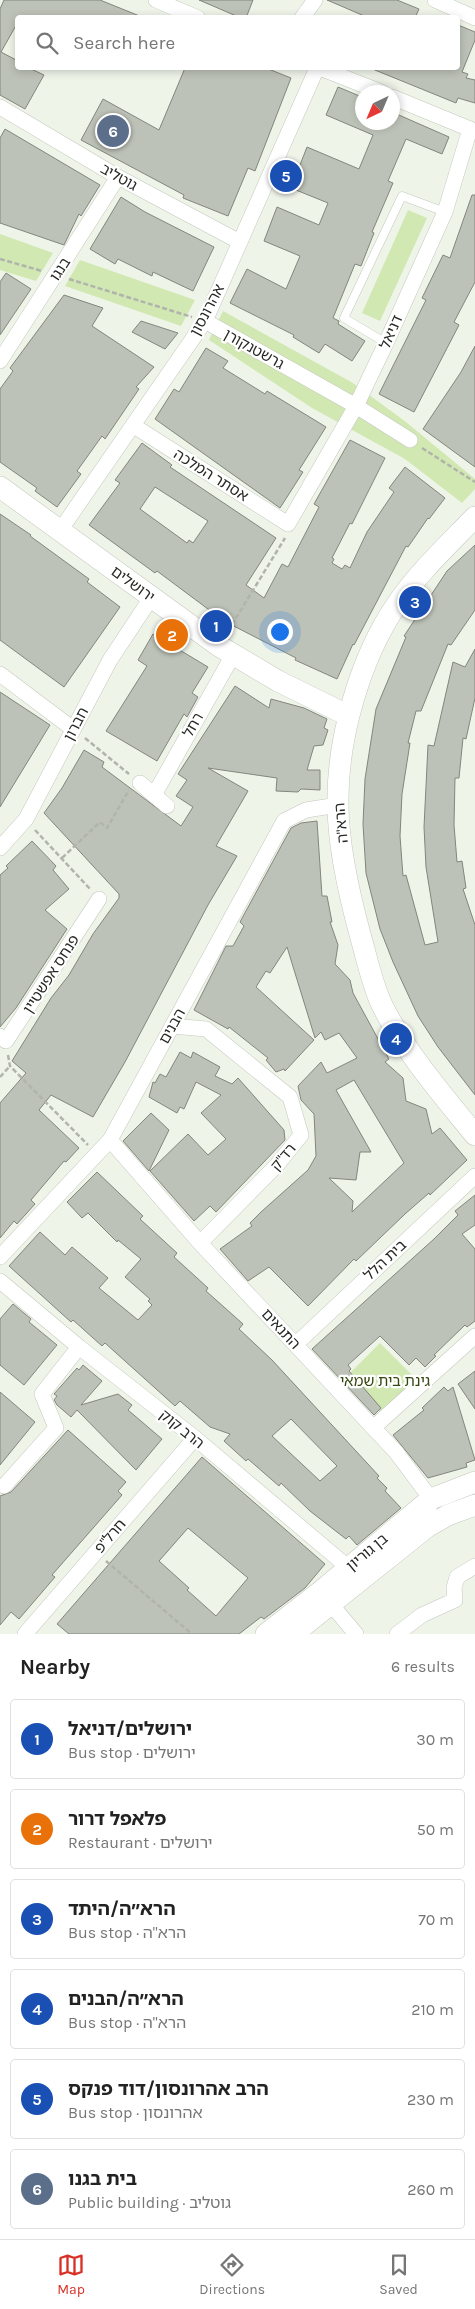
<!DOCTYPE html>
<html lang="en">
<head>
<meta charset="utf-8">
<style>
  :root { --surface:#fff; --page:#f2f2f2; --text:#222; --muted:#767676; --line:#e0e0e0; --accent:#d93025 }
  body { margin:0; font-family:Karla,"Noto Sans Hebrew",sans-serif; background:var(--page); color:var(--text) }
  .compass { position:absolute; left:355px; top:85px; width:45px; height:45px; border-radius:50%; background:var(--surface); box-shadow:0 2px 8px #0003; rotate:224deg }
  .you { position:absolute; left:279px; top:631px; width:18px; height:18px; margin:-12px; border:4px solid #fff; border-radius:50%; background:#1a73e8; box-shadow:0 0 0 8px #1a73e833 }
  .badge { display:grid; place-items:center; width:32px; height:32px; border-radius:50%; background:var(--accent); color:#fff; font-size:16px; font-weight:700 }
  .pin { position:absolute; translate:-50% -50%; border:2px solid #fff; box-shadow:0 1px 5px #0006 }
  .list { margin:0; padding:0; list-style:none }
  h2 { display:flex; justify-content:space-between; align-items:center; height:65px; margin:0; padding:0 20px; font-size:21px }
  h2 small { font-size:16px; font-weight:400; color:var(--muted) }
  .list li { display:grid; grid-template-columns:32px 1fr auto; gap:15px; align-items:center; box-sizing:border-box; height:80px; margin:0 10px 10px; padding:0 10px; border:1px solid var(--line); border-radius:5px }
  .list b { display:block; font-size:19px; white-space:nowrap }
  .list p { margin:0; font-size:16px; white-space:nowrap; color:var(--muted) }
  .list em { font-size:16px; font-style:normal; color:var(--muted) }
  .icon { flex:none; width:28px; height:28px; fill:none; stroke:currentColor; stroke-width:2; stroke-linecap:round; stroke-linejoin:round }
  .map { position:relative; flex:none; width:475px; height:1634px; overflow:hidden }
  .search { position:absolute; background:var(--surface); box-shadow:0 2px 8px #0003; left:15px; right:15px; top:15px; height:55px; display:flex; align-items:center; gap:12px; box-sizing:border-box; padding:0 18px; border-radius:5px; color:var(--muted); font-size:19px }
  .sheet { height:605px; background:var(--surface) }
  nav { display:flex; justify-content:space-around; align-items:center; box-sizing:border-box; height:70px; border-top:1px solid var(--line); background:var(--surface); font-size:14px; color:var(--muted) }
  nav a { display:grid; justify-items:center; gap:2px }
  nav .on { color:var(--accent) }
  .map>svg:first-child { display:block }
  .green { fill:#d1e8b3 }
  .building { fill:#bdc2b8; stroke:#82867d; fill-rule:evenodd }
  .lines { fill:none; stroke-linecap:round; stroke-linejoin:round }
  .lane-casing { stroke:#c4c8be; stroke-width:9 }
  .street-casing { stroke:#c4c8be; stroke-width:16 }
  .secondary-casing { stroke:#c4c8be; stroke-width:22 }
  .path { stroke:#b0b4ab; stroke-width:2.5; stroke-dasharray:5 2.5; stroke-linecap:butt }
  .lane { stroke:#fff; stroke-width:8 }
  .street { stroke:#fff; stroke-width:15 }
  .secondary { stroke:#fff; stroke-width:21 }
  .labels { text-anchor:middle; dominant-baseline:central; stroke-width:4.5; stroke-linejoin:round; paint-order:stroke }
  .street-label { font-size:15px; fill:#272925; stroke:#fff }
  .park-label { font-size:15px; fill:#34480f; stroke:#fff }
</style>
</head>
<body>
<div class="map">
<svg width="475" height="1634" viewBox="0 0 475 1634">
  <rect width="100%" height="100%" fill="#eff4e9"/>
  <path class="green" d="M408 210 427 218 380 321 362 313Z
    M0 234 53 253 36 281 0 270Z
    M80 260 195 300 181 326 65 286Z
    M223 311 353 383 406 422 475 479V489L462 503 405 459 312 408 209 340Z
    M380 1343 418 1381 383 1415 349 1374Z"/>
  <path class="building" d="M4 0H100L142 17 18 18V22L1 52 18 61V68H29L44 75 25 109 0 95V9Z
    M199 0H253L246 18H241Z
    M327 0H397L419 9 415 18H369Z
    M458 25 475 32V40L462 72 468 74 466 78 475 80V103L458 98 456 103 370 68H458Z
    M185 68H266L291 78 255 171 248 168 228 216 183 198 184 195 81 140 103 99 159 130Z
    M338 87 362 97V122H392V112L449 137 442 154 406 139 388 181 393 183 372 232 374 233 361 266 355 264 333 318 339 321 338 324 365 341 352 361 325 344 319 353 293 337 294 335 230 303 247 269 286 289 300 256 264 241 277 207 319 225 328 203 291 188 307 147 359 169 373 135 326 115Z
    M5 129 100 185 81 216 79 214 64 245 0 223V138Z
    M472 195H475V282L454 322 459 325 414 412 379 394 426 300 422 298 443 255 450 258Z
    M121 197 145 212 214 247 193 291 153 272 152 276 118 259 115 264 90 249Z
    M6 273 31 289 0 335V282Z
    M64 295 103 308 92 326 154 367 136 387 139 389 105 439 102 436 77 471 81 474 57 507 35 491 37 488 0 462V389L13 371 10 368Z
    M141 321 178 333 165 349 132 332Z
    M475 346V467L423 429 461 372Z
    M206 348 228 361 223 368 265 394 267 391 326 427 299 470 303 472 280 508 155 419 174 389 179 392Z
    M350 440 385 458 352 524 350 523 332 558 334 559 332 563 342 569 345 565 350 568 367 532 394 492 389 488 405 467 445 498 429 519 428 518 408 547 406 546 354 645 353 644 337 679 295 660 296 658 224 621 157 571 155 573 89 525 120 483 115 480 142 443 172 465 170 467 276 538 246 585 264 598 282 564 288 567 319 507 314 504ZM155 487 208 521 193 543 189 540 187 543 140 509Z
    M0 514 31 535 30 536 89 579 87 582 120 607 64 687 0 640Z
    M475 545V610L451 645 448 644 421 711H416L408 743H410L402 794 400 836 403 876 406 875 425 945 438 942 426 867 424 827 428 745 434 746 453 662 465 667 475 649V698L466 739 463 738 459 778H455L454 825 457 862 462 861 466 888 463 889 475 925V1095L438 1047 418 1016 393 962 380 929 366 873 363 824 365 779 376 709 406 637 404 636 447 571Z
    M153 634 208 667 192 693 198 697 187 717 184 714 157 761 106 731 147 666 138 660Z
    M235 686 269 708 271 699 304 708 327 719 324 728 328 730 323 745 314 746 307 770H320V790L301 789 298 792 276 791 277 778 208 768 248 791 216 846 237 856 208 905 125 1062 93 1117 51 1095 39 1110 79 1148 66 1162 64 1161 31 1200 35 1204 17 1224 14 1221 0 1238V1103L26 1073 12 1061 51 998 69 975 93 934 119 898V894L44 813 62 788 84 750 104 762 102 767 181 826 193 807 176 796 187 780 178 774Z
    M0 692 50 725 0 807Z
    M317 821 322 896H327L332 922H330L338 945 335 964 350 980 353 993 389 1059 385 1062 403 1078 406 1101 426 1109 432 1134 440 1128 467 1160 430 1195 429 1193 405 1214 356 1261 354 1259 308 1306 269 1267 248 1281 220 1249 252 1226 250 1223 261 1212 308 1170 316 1156 314 1114 301 1100 298 1086 321 1062 327 1073 357 1058 339 1033 325 1040 321 1032 315 1038 287 947 270 973 266 971 256 987 314 1040 285 1071 284 1069 276 1072 266 1060 268 1058 229 1027 228 1029 194 1010 226 946H233L244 926 240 922 291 828 301 823ZM354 1080 404 1163 352 1212 353 1201 329 1178 356 1180 360 1152H371L336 1090Z
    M32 841 56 866 53 870 69 889 45 910 67 929 16 1008 0 1027V875L8 868 6 866Z
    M180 1052 191 1058 193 1052 220 1067 215 1076 232 1084 238 1078 284 1130 285 1140 216 1212 210 1206 194 1221 150 1171 188 1134 208 1155 226 1139 201 1113 221 1095 196 1082 184 1109 180 1107 177 1113 149 1097 153 1082 155 1083 160 1074 166 1077Z
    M151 1113 169 1130 149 1171 123 1141Z
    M97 1172 143 1216 140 1219 177 1253 174 1257 208 1288 206 1291 243 1324 239 1329 272 1360 379 1476 377 1478 387 1488 385 1491 401 1508 357 1545 349 1536 346 1539 310 1511 281 1483 279 1486 248 1459 246 1461 224 1441 230 1434 210 1427 180 1401 175 1406 105 1343 102 1346 73 1320 71 1322 9 1266 40 1232 65 1255 72 1247 108 1278 99 1288 138 1320 152 1305 148 1301 150 1299 125 1277 141 1259 118 1240 117 1242 88 1213 82 1218 67 1202ZM291 1419 337 1466 320 1481 272 1436Z
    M475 1195V1225L462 1234 475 1249V1321L467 1327 465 1325 434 1355 436 1356 425 1367 416 1358 409 1365 380 1336 348 1365 351 1369 349 1371 381 1408 374 1415 312 1349 434 1239 458 1215 455 1211Z
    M13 1304 31 1319 29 1322 57 1345 24 1385 0 1365V1319Z
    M83 1365 102 1381 81 1405 118 1394 132 1405 128 1410 162 1439 136 1470 77 1410 71 1417 57 1405 54 1400 57 1396 54 1394 77 1368 79 1370Z
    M475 1371V1409L458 1384Z
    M444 1387 448 1391 453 1387 475 1460 466 1463 467 1467 428 1478 393 1435 424 1410 422 1408Z
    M0 1392 35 1422 0 1465Z
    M68 1430 126 1482 118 1491 122 1495 52 1575 55 1577 19 1619 11 1612 0 1625V1496L11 1492Z
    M202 1457 325 1564 305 1588 264 1619 261 1617 239 1634H69L57 1624ZM188 1528 248 1578 216 1616 187 1590 189 1588 159 1561Z"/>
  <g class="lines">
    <g class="lane-casing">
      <path id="lane" d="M386 343 344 318 402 196 445 212"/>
    </g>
    <g class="street-casing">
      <path id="street" d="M156 0 198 18
        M435 0 475 18
        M302 18 315 0
        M320 68 381 92
        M0 107 118 177 240 242
        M205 321 356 406 410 440
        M0 361 118 177
        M134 426 288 524 356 406 386 343 445 212 470 129 392 97
        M59 532 205 321 317 68
        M0 674 73 729
        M140 783 167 806
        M154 795 233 655
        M0 848 26 819 110 660 151 598
        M172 1026 206 1029 290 1097 301 1135 277 1165 200 1243
        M0 1036 6 1041 99 899
        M110 1140 200 1243 396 1452 431 1499 429 1508
        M0 1257 110 1140 284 821 306 810 338 805
        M0 1281 79 1347 195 1438 356 1574
        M296 1344 475 1176
        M373 1428 475 1336
        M4 1486 56 1428 42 1394 79 1347
        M325 1597 356 1634
        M25 1634 195 1438
        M397 1634 422 1615 455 1600 454 1588 457 1577 475 1566"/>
    </g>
    <g class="secondary-casing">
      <path id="secondary" d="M0 487 219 646 278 681 349 716
        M475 517C448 545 419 572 397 604 360 658 337 739 338 804 338 846 350 898 361 938 367 959 372 983 381 1003 405 1052 441 1093 475 1135
        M266 1634 320 1592 431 1499 475 1482
        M293 1634 427 1527 448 1515 475 1505"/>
    </g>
    <path class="path" d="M0 259 42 271
      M69 279 192 317
      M422 448 475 482
      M228 631 285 538
      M85 738 129 774
      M35 830 91 890
      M62 858 100 822 107 828 129 790
      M8 1055 10 1066 88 1145
      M0 1077 10 1066
      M106 1561 192 1634"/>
    <use href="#lane" class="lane"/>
    <use href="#street" class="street"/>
    <use href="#secondary" class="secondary"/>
  </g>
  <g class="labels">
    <g class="street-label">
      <text transform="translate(119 177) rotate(29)">גוטליב</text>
      <text transform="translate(60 269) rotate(-57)">בנגו</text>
      <text transform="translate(207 310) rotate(-62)">אהרונסון</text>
      <text transform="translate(391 332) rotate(-66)">דניאל</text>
      <text transform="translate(254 349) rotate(29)">גרשטנקורן</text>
      <text transform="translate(211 475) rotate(32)">אסתר המלכה</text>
      <text transform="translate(133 584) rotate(36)">ירושלים</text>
      <text transform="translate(76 724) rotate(-62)">חברון</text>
      <text transform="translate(193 725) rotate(-60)">רחל</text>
      <text transform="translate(341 823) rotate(-95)">הרא"ה</text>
      <text transform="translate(51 974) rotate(-57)">פנחס אפשטיין</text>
      <text transform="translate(172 1026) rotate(-61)">הבנים</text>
      <text transform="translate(283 1157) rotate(-50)">רד"ק</text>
      <text transform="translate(385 1260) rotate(-43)">בית הלל</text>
      <text transform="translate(281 1329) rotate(47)">התנאים</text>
      <text transform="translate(182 1429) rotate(39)">הרב קוק</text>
      <text transform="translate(110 1536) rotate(-49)">חרל"פ</text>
      <text transform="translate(367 1552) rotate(-40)">בן גוריון</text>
    </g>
    <g class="park-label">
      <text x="385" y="1381">גינת בית שמאי</text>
    </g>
  </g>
</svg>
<svg class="compass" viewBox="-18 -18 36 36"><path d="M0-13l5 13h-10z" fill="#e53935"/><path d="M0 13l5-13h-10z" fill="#767676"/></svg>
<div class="you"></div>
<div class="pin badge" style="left:216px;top:626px;background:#1a4fb4">1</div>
<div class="pin badge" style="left:172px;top:635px;background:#e8710a">2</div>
<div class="pin badge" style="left:415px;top:602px;background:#1a4fb4">3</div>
<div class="pin badge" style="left:396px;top:1039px;background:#1a4fb4">4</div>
<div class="pin badge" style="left:286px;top:176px;background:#1a4fb4">5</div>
<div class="pin badge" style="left:113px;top:131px;background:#5c6f8a">6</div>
<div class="search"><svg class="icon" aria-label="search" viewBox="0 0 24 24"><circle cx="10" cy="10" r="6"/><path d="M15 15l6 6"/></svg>Search here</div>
</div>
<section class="sheet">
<h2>Nearby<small>6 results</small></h2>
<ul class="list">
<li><span class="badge" style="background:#1a4fb4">1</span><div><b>ירושלים/דניאל</b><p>Bus stop · ירושלים</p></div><em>30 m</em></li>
<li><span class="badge" style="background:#e8710a">2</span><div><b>פלאפל דרור</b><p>Restaurant · ירושלים</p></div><em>50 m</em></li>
<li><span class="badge" style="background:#1a4fb4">3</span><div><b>הרא״ה/היתד</b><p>Bus stop · הרא&quot;ה</p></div><em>70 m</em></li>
<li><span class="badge" style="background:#1a4fb4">4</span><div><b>הרא״ה/הבנים</b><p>Bus stop · הרא&quot;ה</p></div><em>210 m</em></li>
<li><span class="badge" style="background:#1a4fb4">5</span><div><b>הרב אהרונסון/דוד פנקס</b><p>Bus stop · אהרונסון</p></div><em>230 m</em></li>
<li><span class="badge" style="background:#5c6f8a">6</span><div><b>בית בגנו</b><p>Public building · גוטליב</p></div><em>260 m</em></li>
</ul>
</section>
<nav>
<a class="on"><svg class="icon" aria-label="map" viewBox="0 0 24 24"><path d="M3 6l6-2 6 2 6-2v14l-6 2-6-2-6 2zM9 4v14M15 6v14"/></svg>Map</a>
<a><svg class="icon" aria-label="directions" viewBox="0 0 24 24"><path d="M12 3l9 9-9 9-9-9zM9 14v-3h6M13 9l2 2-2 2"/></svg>Directions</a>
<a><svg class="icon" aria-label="saved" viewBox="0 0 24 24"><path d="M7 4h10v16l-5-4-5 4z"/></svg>Saved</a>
</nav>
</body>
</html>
